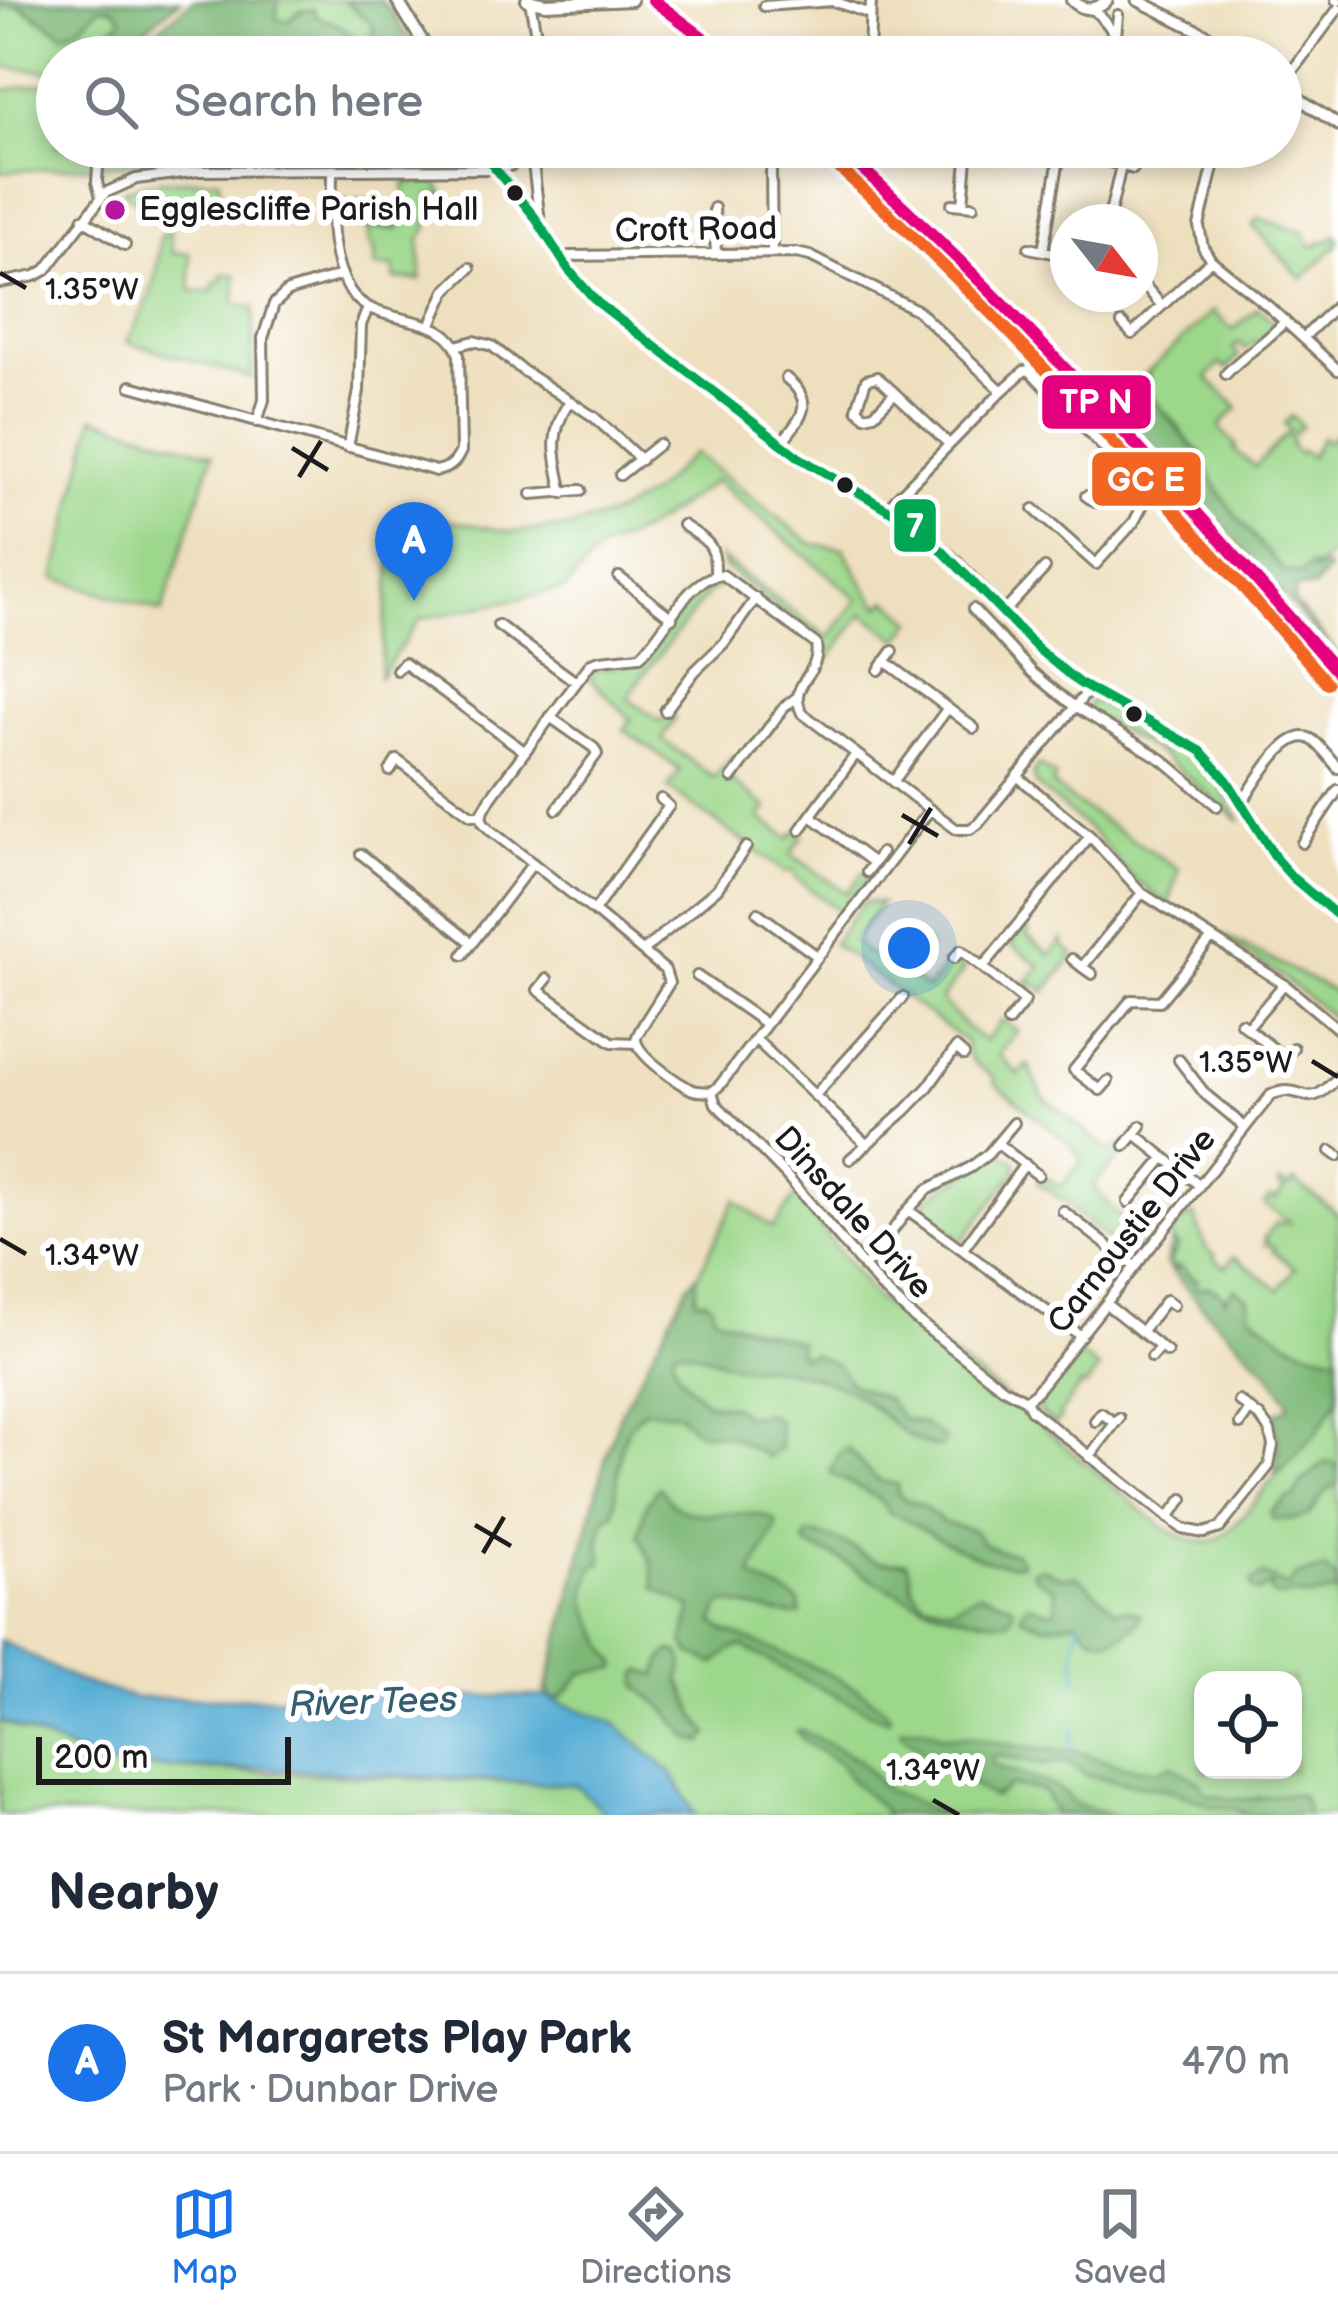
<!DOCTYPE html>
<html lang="en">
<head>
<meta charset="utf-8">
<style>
  :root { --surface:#fff; --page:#f6f6f7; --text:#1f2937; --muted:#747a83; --line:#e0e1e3; --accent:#1a73e8 }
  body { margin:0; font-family:"Balsamiq Sans",sans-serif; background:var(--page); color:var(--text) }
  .controls { position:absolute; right:36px; bottom:36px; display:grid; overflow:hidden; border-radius:24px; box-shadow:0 6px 18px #0003 }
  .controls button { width:108px; height:108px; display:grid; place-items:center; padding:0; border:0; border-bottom:3px solid var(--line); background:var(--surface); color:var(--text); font:60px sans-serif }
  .compass { position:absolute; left:1050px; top:204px; width:108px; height:108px; border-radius:50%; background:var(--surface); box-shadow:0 6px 18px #0003; rotate:121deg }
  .scale { position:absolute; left:36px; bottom:30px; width:255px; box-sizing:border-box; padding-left:12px; border:6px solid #1c1c1c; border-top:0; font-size:33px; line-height:42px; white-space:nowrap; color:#1c1c1c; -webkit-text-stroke:9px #fff; paint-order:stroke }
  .you { position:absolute; left:909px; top:948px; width:42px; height:42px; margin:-30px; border:9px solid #fff; border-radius:50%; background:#1a73e8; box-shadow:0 0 0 18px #1a73e833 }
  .badge { display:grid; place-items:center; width:78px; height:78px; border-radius:50%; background:var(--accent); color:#fff; font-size:39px; font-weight:700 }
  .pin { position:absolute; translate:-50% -99px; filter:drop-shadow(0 3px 6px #0008) }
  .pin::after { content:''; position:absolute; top:63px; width:42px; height:36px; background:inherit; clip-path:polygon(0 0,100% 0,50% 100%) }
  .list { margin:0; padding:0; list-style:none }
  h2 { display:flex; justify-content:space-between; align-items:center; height:156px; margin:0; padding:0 48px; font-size:51px }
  h2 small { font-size:39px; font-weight:400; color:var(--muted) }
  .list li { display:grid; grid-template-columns:78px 1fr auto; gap:36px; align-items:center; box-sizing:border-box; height:180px; padding:0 48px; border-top:3px solid var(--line) }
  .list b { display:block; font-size:45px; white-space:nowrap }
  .list p { margin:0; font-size:39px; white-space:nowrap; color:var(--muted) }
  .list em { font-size:39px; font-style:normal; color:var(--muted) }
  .icon { flex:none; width:66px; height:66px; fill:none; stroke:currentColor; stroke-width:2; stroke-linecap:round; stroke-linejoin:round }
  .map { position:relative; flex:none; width:1338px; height:1815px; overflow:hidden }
  .search { position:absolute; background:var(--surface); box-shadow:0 6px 18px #0003; left:36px; right:36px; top:36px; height:132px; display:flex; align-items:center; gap:30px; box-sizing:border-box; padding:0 42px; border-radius:66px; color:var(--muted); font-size:45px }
  .sheet { height:336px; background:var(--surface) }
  nav { display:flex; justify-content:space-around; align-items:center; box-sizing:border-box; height:168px; border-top:3px solid var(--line); background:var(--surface); font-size:33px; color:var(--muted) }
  nav a { display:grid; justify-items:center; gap:6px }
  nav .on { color:var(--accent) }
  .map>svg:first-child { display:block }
  .green { fill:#9cd78b; stroke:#5c7a54; stroke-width:3; fill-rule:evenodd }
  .forest { fill:#7db877; stroke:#4c6a4a; stroke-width:3 }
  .water { fill:#58aed5; stroke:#3a6578; stroke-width:3 }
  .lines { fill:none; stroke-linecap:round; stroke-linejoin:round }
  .stream { stroke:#58aed5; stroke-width:3 }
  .street-casing { stroke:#857e6d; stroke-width:14 }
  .secondary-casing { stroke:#857e6d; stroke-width:15 }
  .primary-casing { stroke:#857e6d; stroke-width:16 }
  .street { stroke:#fff; stroke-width:8 }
  .secondary { stroke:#fff; stroke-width:9 }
  .primary { stroke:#fff; stroke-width:10 }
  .bus-1-casing { stroke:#fff; stroke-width:18 }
  .bus-1 { stroke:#00a651; stroke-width:9 }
  .rail-1-casing { stroke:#fff; stroke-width:21 }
  .rail-2-casing { stroke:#fff; stroke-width:21 }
  .rail-1 { stroke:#e5007d; stroke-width:12 }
  .rail-2 { stroke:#f26522; stroke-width:12 }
  .ticks { fill:none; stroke:#1c1c1c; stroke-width:4.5 }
  .bus-dot { fill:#1c1c1c; stroke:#fff; stroke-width:4.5 }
  .poi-dot { fill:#b5179e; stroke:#fff; stroke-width:4.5 }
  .labels { text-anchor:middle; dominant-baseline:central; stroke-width:12; stroke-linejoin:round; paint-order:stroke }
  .poi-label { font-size:33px; fill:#1c1c1c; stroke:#fff; text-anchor:start }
  .street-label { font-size:33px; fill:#1c1c1c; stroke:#fff }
  .water-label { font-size:36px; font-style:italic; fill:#375e6f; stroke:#fff }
  .ticks-label { font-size:30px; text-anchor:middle; fill:#1c1c1c; stroke:#fff; stroke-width:12; stroke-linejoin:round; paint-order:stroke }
  .line-badge { stroke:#fff; stroke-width:4.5 }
  .badge-label { font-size:33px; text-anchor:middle; font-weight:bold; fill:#fff }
</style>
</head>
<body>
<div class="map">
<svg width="1338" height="1815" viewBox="0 0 1338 1815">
  <rect width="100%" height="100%" fill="#fff"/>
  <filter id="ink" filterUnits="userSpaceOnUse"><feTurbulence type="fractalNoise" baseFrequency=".00833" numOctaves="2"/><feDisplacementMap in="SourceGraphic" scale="24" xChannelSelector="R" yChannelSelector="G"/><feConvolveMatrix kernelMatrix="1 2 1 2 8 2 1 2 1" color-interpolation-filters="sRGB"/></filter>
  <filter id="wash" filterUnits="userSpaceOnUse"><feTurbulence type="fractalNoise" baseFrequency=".004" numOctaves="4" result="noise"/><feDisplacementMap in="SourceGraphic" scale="48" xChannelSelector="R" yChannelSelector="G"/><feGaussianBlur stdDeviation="2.7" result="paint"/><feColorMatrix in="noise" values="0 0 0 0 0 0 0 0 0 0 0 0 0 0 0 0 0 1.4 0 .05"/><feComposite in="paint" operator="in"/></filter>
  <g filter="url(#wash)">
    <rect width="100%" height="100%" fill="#eedfbe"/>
    <path class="green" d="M278 0H345L375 27 372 34 393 57H363V51L290 21 276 19Z
      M17 5 64 34 79 27 100 6 113 8 122 18 115 26 106 30 113 41 107 57H57V72L0 67V7Z
      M38 84 57 85V147H186L184 168H159L134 163 0 172V91Z
      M219 179 221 210C205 217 182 223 165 213L151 215 123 190 149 182Z
      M436 181 445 195H430L427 230 420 238 421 280 394 279V267H375V250L369 243V228L353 227V221H345L344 214H338V200H346V206L350 210 357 207V201H370L371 211 395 212V227L370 228 399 229 403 218 405 182Z
      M1258 218 1303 232 1309 244 1317 246 1322 241 1331 240 1334 235 1338 237V244L1302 279 1253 226Z
      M170 227 172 253H190L191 291 213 292 214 283H221L222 274 236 275 235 304 254 308 252 378 127 342C150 299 157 286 160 237H164V228Z
      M1258 308 1277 325 1267 337 1245 349 1238 343 1233 349 1239 356 1227 369 1220 364 1207 378 1238 408 1221 424V430L1237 446 1234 450 1255 467 1290 430 1284 424 1292 416 1302 426 1289 438 1293 442 1290 446 1299 454 1302 451 1310 457 1322 437 1327 442 1335 434 1338 437V548L1317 567 1311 566 1300 574 1284 571 1235 515 1210 480 1200 451C1189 445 1187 439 1180 429 1166 408 1145 405 1148 372L1213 311 1233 330Z
      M94 417 213 454 162 612 55 578Z
      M694 453 812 544 843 548 869 593 880 606 888 600 913 621 899 640 863 613 820 671 822 654 818 639 724 567 721 558 829 638 858 599 715 481 645 530 599 550 565 589 420 619 379 678 397 511 512 532 571 527 612 515 651 494Z
      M716 581 723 584 709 592 643 675 628 699 661 722 671 714 675 718 662 739 714 778 733 756 736 766 728 778 767 807 760 818 789 838 796 831 803 836 791 854 847 893 863 872 870 877 842 913 796 878 794 871 786 872 668 788 680 770 624 730 631 719 590 678 595 671 644 660 699 591Z
      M1089 702H1095L1181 746 1214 776 1241 822 1160 754 1087 711Z
      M1039 765 1056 777 1052 784 1072 801 1179 869 1169 905 1135 880 1093 833 1035 784 1033 773Z
      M863 902 881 903 854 941 867 954 898 967 920 937 928 944 907 973 927 989 951 960 964 969 941 1000 967 1028 985 1041 1002 1020 1018 1031 999 1055 1019 1075 1028 1064 1043 1097 1112 1153 1120 1145 1127 1150 1092 1186 1142 1242 1136 1253 1125 1254 1075 1212 1067 1201 1061 1200 1038 1182 1043 1175 1061 1187 1082 1161 1071 1145 993 1082 995 1078C982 1069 965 1060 966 1042L833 944Z
      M1198 922 1338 994V1022L1282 977Z
      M1023 927 1029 931 1027 936 1050 955 1063 939 1064 946 1074 955 1045 992 1034 983 1024 993 1020 990 1040 966 1010 944Z
      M996 1153H1002L1016 1162V1171L963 1240 920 1212V1205C943 1184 974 1175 996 1153Z
      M1294 1181 1338 1214 1337 1357 1306 1351 1287 1341 1248 1312 1249 1299 1235 1288 1225 1300 1221 1293 1209 1286 1196 1289 1194 1287 1198 1282 1180 1266 1173 1269 1171 1262 1178 1245 1172 1241C1172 1229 1183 1219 1194 1215L1206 1248 1215 1255 1214 1258 1226 1267 1234 1256 1279 1290 1295 1268 1273 1251 1274 1247 1265 1244 1268 1241 1264 1238 1277 1222 1281 1225 1284 1220 1292 1224 1264 1204 1270 1197 1275 1200 1283 1191 1278 1185 1280 1182 1288 1188Z
      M796 1195 874 1297 1001 1393 1161 1526C1176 1534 1196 1546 1213 1541 1239 1534 1319 1416 1338 1389V1815H695L673 1775 544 1696 611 1450 735 1200 773 1228ZM1203 1680H1293V1770H1203Z
      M1077 1352 1099 1369 1085 1387 1081 1385 1059 1414 1061 1417 1055 1425 1040 1413 1038 1402Z
      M0 1721 106 1766 576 1785 607 1815H0Z"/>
    <path class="forest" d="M0 0H180L111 57H107L112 41 104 33 119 23 122 18 113 8 100 7 80 27 64 34 22 6 0 7Z
      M193 0H278L276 19 289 21 298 12 314 9 316 17C339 22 357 34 363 57H355L348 50 331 42 272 57H125Z
      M345 0H380L391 11 420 57H393L371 33 374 27Z
      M1148 372 1149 393 1193 448 1200 451C1218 501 1250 532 1284 571L1300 574 1308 568 1318 570 1324 566 1328 570 1314 588H1296L1294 602 1338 654V659L1115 401Z
      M1172 1241 1178 1245 1171 1259 1173 1269 1175 1270 1180 1266 1191 1278H1196V1289L1210 1287 1221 1293 1225 1300 1234 1288 1249 1299V1312C1282 1339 1296 1350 1338 1356V1397L1318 1431 1280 1472H1275L1279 1447 1273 1419 1275 1414 1287 1408 1289 1401 1265 1368 1209 1314 1166 1264Z
      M696 1276V1300H706L712 1306 715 1315 722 1319 799 1342 798 1353 804 1357 812 1354 837 1365 851 1384 887 1399 903 1419 921 1423 945 1439V1443L940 1447C906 1446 883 1410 855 1394 834 1382 790 1368 765 1367 759 1366 753 1368 747 1368 722 1365 700 1350 674 1349 669 1371 692 1388 707 1403L732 1406 746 1416 769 1414 779 1421 780 1448 768 1457 727 1435 697 1432 677 1413 644 1410 628 1428 621 1447 614 1514 606 1517C601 1531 596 1545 603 1558L602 1563 594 1566C583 1593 584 1601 597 1627 605 1642 605 1649 617 1663V1668L583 1673 565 1694 557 1699 549 1695 548 1687 605 1460 619 1416 688 1285Z
      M848 1448C858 1459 866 1473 880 1480 885 1483 892 1483 898 1485L897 1492 902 1498 921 1505 944 1523 975 1531 983 1543 999 1551 1015 1553 1022 1563C991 1574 926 1530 897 1515L890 1514C877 1490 850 1487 830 1472L839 1454Z
      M1330 1462 1338 1467V1484C1304 1499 1330 1523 1273 1519L1270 1513 1288 1498 1294 1497 1300 1484 1324 1463Z
      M658 1487C665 1493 670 1504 679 1508 709 1523 746 1504 776 1521V1528L751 1575C762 1586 784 1590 799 1602L801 1614C780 1619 749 1604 724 1603L718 1610 714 1622 723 1630C759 1644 876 1687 890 1717L886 1720 797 1677 743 1646 732 1649 714 1664 690 1653 684 1641 692 1608 655 1588 652 1564 639 1535 646 1505Z
      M809 1534C819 1536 829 1536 839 1541 871 1554 866 1566 906 1562L910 1571 912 1588 923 1601 952 1607 979 1593 1013 1605V1613L1008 1621C943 1619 894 1594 839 1559 829 1553 816 1551 805 1544V1538Z
      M1042 1568 1061 1577 1074 1576 1081 1579 1116 1610 1128 1609 1141 1614C1137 1628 1117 1642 1101 1639 1091 1638 1084 1628 1077 1621L1045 1626 1022 1617V1611L1029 1604 1049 1611 1056 1610 1055 1589 1034 1576 1032 1571Z
      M1325 1569 1338 1581 1335 1593C1322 1593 1307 1601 1295 1594L1278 1598 1271 1594V1585L1258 1593 1252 1589 1251 1583 1262 1575C1273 1577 1281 1586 1288 1587L1295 1576Z
      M670 1651 679 1652 684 1664 680 1680C686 1692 690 1701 694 1713 697 1721 705 1726 709 1734L703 1742 690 1739 664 1708 638 1687V1675L642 1670 657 1676 662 1660Z
      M902 1728H923L942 1736 970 1737 1034 1749 1074 1751 1124 1766 1157 1771 1171 1765 1199 1781 1206 1794C1219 1796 1235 1801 1249 1799 1269 1798 1283 1790 1302 1796L1309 1815H1248L1236 1808 1213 1806 1174 1791 1087 1776 1070 1763 1040 1764 996 1755 991 1760 995 1766 1052 1785 1067 1794 1071 1801 1080 1806 1117 1815H1056L1044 1792C1037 1788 1020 1787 1010 1786L995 1797 990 1796 929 1757 902 1734Z
      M801 1730 859 1760 885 1789 945 1815H885L884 1810 849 1778 839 1763 805 1742 797 1731Z"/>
    <path class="water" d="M0 1640 78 1681 135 1698 544 1696 615 1723 673 1775 695 1815H607L576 1785 262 1768 233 1770 106 1766 0 1721Z"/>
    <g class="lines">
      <path class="stream" d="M1077 1683 1075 1655 1079 1620
        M1071 1753 1073 1729"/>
    </g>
  </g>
  <g filter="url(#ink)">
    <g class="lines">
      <g class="street-casing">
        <path id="street" d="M1336 0 1338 1
          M530 1 540 57
          M764 6 833 1 870 14
          M1092 9C1109 23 1118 34 1119 57
          M1116 36 1118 15
          M869 57 871 0
          M1281 86 1338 9
          M531 147 540 222
          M1061 147 1043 251 1068 256
          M1218 147 1199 226 1203 247 1211 260 1268 306 1338 370
          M1110 162 1133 169
          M98 167 97 182 101 197
          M771 172 772 253
          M952 204 973 206
          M963 205 968 147
          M714 208 716 254
          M83 219 125 245
          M1108 222 1121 166
          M1029 248 1043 251
          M561 259 569 256 796 253 810 256 917 310 1002 391
          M1140 280 1162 306
          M0 283 35 276 46 270 105 193 136 179 199 171 499 169 512 165 528 147
          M1122 323 1132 334 1211 260
          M430 326 446 291 470 268
          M1303 338 1338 304
          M456 346 474 341 492 346 522 370 594 417 641 460
          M1226 374C1244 354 1267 342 1285 321
          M131 386 436 471C450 468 455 464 461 451L459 355C445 308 376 330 350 291 328 257 332 208 332 170
          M895 393 874 414 865 416 857 409 866 380 877 377 884 383 949 444
          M257 422 264 400 263 338 274 304 288 291 342 275
          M781 443C801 418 817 403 786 378
          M348 447 359 391 361 325 368 308
          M620 475 659 444
          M563 493C555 456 548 435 569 402
          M532 494 581 490
          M1086 496 1095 502 1103 501 1129 474
          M888 507 1002 391 1024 371 1029 370 1142 488 1147 497 1134 522 1096 564 1034 509
          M683 525C708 542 716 543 715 574
          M619 577 672 618
          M973 609 1033 673 1071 704 1163 760 1217 806
          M1004 612 1045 568
          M498 625 576 682
          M885 661 974 728
          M397 670 404 663 524 751
          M879 670 893 651
          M665 711 695 671 724 643 756 598
          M550 717 594 748 597 754 557 809
          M390 771 397 760 471 815H481
          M1017 776 1090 836 1142 893 1284 984 1338 1029
          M732 778 784 707 796 698
          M893 782 948 708
          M1242 803C1254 785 1287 726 1311 739 1321 745 1330 759 1338 768
          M481 815 491 797 591 663 600 660 640 656C666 633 687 575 723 575L816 644C822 676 786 683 802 713L956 829H970L978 824 1089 690
          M481 815 483 822 490 830 594 911 665 970 669 983C664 993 635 1035 636 1040 638 1056 679 1084 693 1090 699 1092 706 1091 712 1092
          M811 816 874 863
          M800 830 856 754
          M1302 843 1338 790
          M361 854 472 943
          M867 872 881 853
          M594 911 669 806 661 799
          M758 913 817 956
          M644 950 717 889 746 847
          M463 955 533 863
          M954 958 961 950 1025 1001 1008 1022
          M1072 959 1082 967
          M983 967 1090 836
          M1092 974 1082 967 1142 893
          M697 976 766 1024
          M547 979 538 990 612 1042 636 1043
          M1241 1023 1285 1058 1293 1048
          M1247 1028 1284 984
          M755 1039 867 1145
          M1179 1060 1205 1094 1245 1127
          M1108 1081 1100 1090 1074 1070 1131 1000 1160 1001 1212 938
          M712 1092 716 1104 785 1174 882 1288 914 1318 1003 1388 1026 1400 1031 1410 1183 1529 1204 1533 1220 1528 1269 1466 1273 1446 1270 1431 1260 1417 1239 1401
          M712 1092 720 1085 929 811
          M816 1094 903 997
          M1135 1134 1199 1185
          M998 1144 1038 1175
          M1125 1146 1141 1126
          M1331 1151 1338 1156
          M850 1159 906 1110 928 1087 956 1048 964 1055
          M1128 1202 1164 1158
          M908 1210 1081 1336
          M1063 1211 1134 1266
          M963 1249 1025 1164
          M864 1268 908 1210 927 1190 971 1167 988 1154 1014 1123
          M1106 1304 1167 1352
          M1141 1332 1166 1300 1173 1305
          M1152 1357 1160 1347
          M1026 1400 1035 1393 1271 1095C1306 1080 1304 1116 1338 1077
          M1095 1421 1101 1413 1115 1423
          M1240 1424 1250 1409
          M1089 1457 1119 1418
          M1168 1518 1183 1499"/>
      </g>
      <g class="secondary-casing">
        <path id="secondary" d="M1137 0 1205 34 1241 57
          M1281 86 1338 125"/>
      </g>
      <g class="primary-casing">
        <path id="primary" d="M397 0 432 57
          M527 0 546 4 631 0
          M1072 0C1083 11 1096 12 1107 0
          M481 147 495 169 534 216 568 269 597 302 800 458 921 529 953 559 1039 650 1079 683 1201 751 1227 780 1277 860 1293 878 1338 916"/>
      </g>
      <use href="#street" class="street"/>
      <use href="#secondary" class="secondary"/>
      <use href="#primary" class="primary"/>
      <g class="bus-1-casing">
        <path id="bus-1" d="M481 147 495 169 534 216 568 269 597 302 800 458 921 529 1039 650 1079 683 1201 751 1227 780 1277 860 1293 878 1338 916"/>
      </g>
      <use href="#bus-1" class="bus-1"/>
      <g class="rail-1-casing">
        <path id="rail-1" d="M653 0 729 57
          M838 147C1020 308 1178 490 1338 673"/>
      </g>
      <g class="rail-2-casing">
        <path id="rail-2" d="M828 158C1010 319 1167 501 1327 683"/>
      </g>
      <use href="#rail-1" class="rail-1"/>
      <use href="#rail-2" class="rail-2"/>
    </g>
  </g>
  <path class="ticks" d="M0 273 26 288M292 448 328 470M299 477 321 441M902 815 938 836M909 844 931 808M1312 1061 1338 1077M0 1239 26 1254M475 1525 511 1546M483 1553 504 1517M933 1800 959 1815"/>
  <g class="bus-dot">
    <circle cx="515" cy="193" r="10"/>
    <circle cx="845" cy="485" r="10"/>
    <circle cx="1134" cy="714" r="10"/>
  </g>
  <circle class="poi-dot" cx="115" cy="210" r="12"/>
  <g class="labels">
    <g class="poi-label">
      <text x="139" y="210">Egglescliffe Parish Hall</text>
    </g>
    <g class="street-label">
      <text transform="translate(696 230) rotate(-1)">Croft Road</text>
      <text transform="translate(853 1213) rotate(48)">Dinsdale Drive</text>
      <text transform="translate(1132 1231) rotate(-52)">Carnoustie Drive</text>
    </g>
    <g class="water-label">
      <text transform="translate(373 1703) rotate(-2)">River Tees</text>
    </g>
  </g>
  <g class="ticks-label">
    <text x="92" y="299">1.35°W</text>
    <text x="1246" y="1072">1.35°W</text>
    <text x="92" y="1265">1.34°W</text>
    <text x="933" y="1780">1.34°W</text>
  </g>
  <g class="line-badge">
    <rect x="1040" y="373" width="113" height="58" rx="12" fill="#e5007d"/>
    <rect x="1090" y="450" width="113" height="58" rx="12" fill="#f26522"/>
    <rect x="892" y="497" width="46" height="57" rx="12" fill="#00a651"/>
  </g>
  <g class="badge-label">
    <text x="1096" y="413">TP N</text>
    <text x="1146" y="491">GC E</text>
    <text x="915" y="537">7</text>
  </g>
</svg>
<div class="controls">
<button><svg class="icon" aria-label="locate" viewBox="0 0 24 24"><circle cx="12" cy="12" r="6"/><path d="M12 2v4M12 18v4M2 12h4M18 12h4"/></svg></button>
</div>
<svg class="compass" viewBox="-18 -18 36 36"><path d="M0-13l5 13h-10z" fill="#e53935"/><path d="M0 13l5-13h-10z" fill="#747a83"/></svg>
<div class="scale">200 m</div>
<div class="you"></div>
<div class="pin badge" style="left:414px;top:601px">A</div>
<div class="search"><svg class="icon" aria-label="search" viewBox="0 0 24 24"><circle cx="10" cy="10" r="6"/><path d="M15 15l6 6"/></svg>Search here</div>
</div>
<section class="sheet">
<h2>Nearby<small></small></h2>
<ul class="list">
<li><span class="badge">A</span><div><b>St Margarets Play Park</b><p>Park · Dunbar Drive</p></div><em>470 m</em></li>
</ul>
</section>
<nav>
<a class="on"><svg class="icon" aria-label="map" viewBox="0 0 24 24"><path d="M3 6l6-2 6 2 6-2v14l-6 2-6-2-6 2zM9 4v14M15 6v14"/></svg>Map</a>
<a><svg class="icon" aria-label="directions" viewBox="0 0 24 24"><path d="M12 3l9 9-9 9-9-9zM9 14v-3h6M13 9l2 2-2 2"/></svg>Directions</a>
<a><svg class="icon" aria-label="saved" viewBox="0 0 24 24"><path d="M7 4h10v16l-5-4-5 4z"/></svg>Saved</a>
</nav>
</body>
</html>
